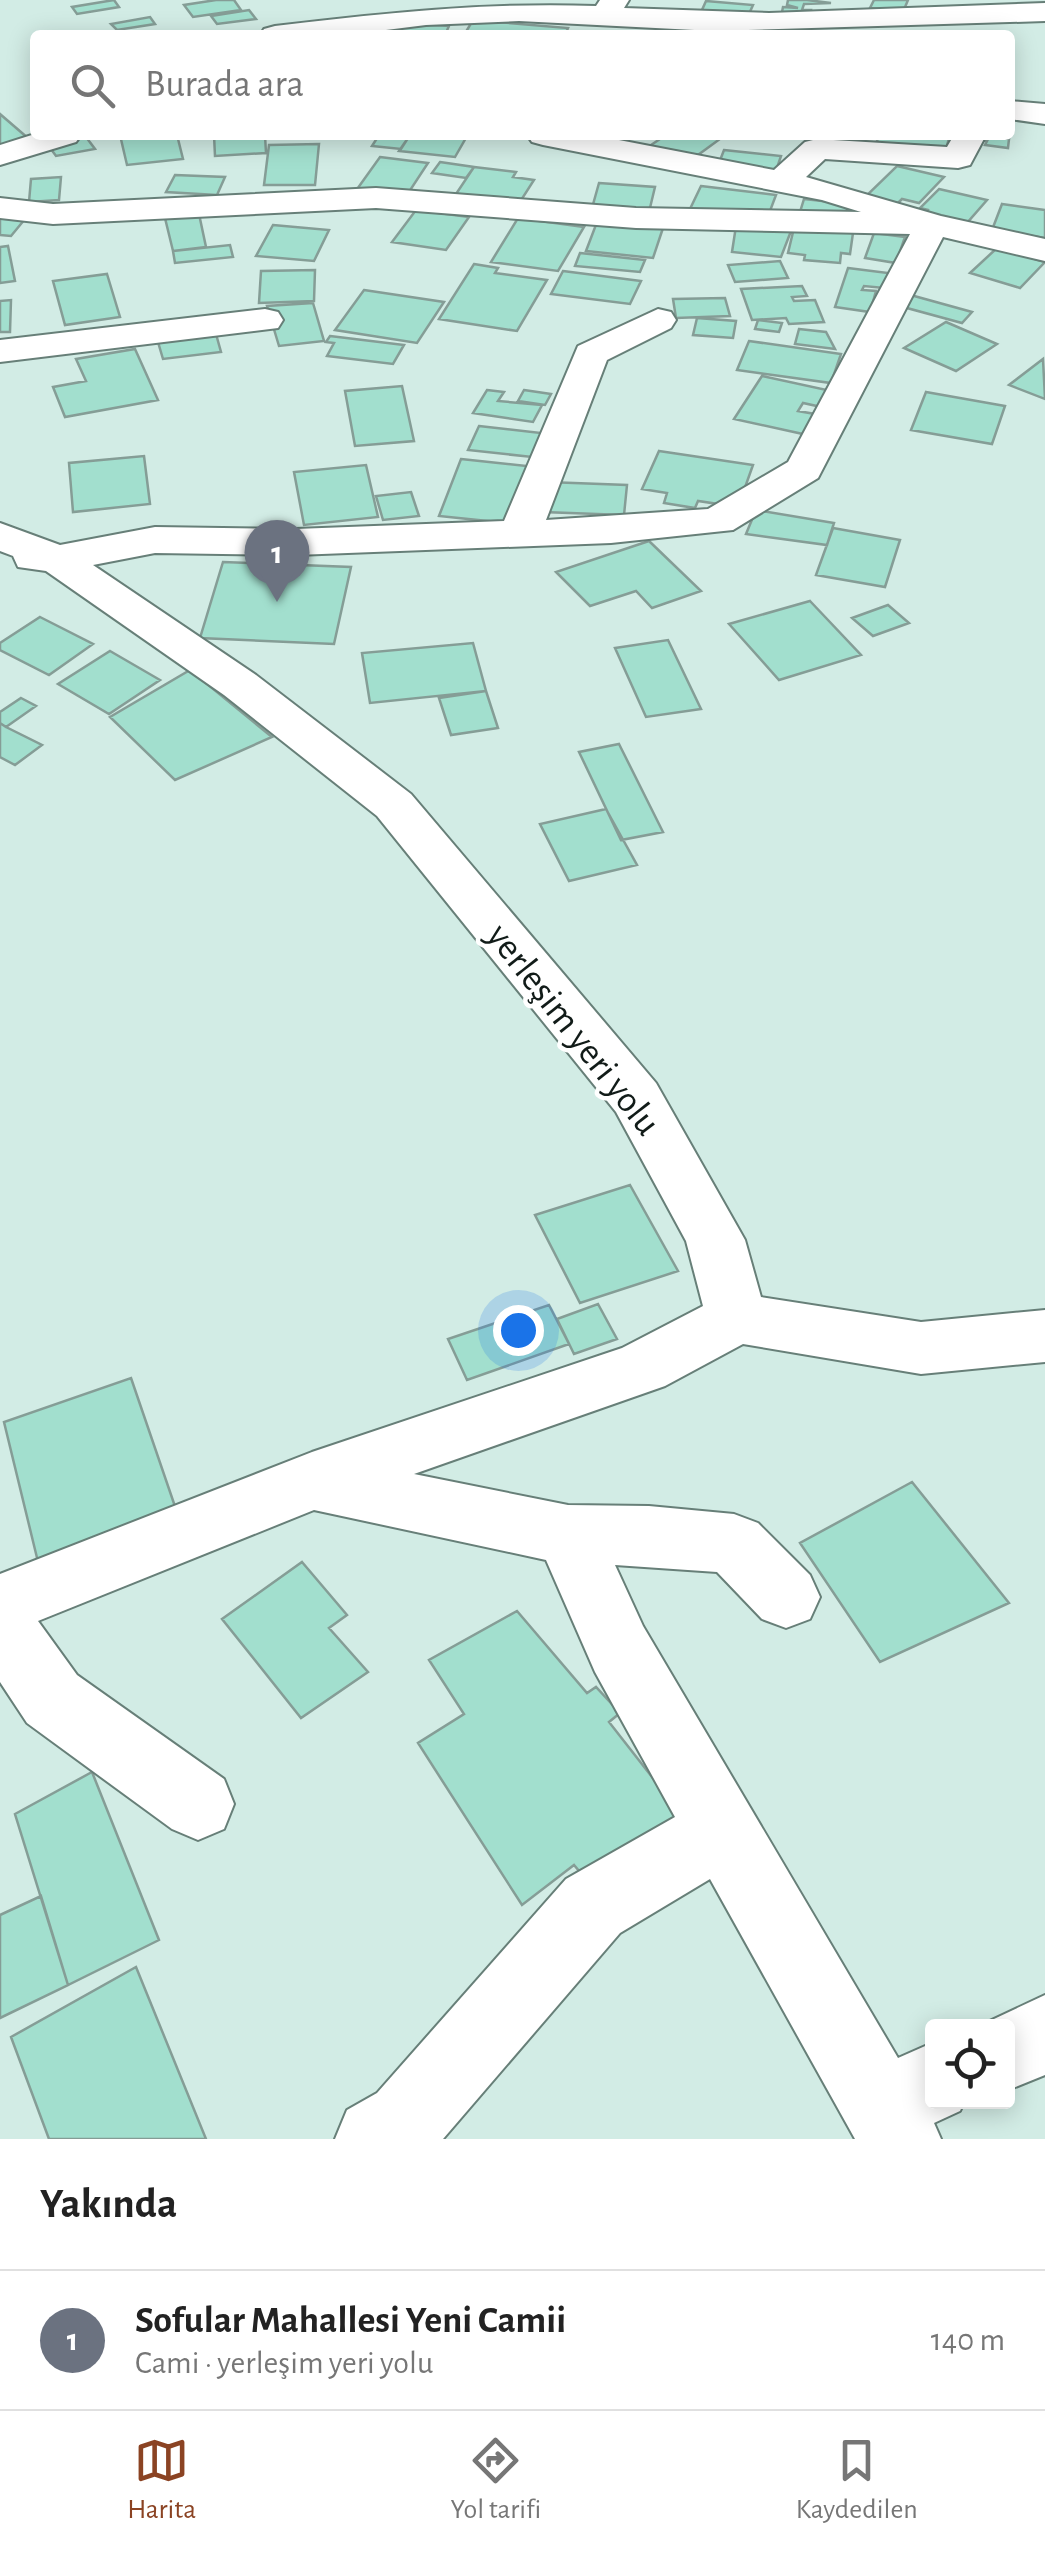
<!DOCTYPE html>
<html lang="tr">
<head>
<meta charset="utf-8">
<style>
  :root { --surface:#fff; --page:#f2f2f2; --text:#222; --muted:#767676; --line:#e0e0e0; --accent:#8b4323 }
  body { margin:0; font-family:"Alegreya Sans",sans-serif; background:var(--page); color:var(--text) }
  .controls { position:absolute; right:30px; bottom:30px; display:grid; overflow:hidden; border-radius:10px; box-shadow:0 5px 25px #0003 }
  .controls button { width:90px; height:90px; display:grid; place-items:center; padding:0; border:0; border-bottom:2px solid var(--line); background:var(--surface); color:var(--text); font:50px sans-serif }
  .you { position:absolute; left:518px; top:1330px; width:35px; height:35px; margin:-25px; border:8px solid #fff; border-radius:50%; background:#1a73e8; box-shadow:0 0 0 15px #1a73e833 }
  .badge { display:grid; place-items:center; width:65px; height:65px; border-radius:50%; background:var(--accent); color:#fff; font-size:32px; font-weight:700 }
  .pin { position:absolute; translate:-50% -82px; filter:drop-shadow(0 2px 5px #0008) }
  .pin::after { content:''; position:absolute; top:52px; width:35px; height:30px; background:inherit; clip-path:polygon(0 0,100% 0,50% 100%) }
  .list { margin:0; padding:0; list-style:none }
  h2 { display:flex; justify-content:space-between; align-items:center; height:130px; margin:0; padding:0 40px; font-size:42px }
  h2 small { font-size:32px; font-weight:400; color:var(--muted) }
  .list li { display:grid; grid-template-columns:65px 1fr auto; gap:30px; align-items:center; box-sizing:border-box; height:140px; padding:0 40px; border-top:2px solid var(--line) }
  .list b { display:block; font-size:38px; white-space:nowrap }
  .list p { margin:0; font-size:32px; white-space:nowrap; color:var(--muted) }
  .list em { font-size:32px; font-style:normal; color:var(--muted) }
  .icon { flex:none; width:55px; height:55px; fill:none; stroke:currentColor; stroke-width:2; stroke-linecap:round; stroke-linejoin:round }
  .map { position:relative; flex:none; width:1045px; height:2139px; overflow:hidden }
  .search { position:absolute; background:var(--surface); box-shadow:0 5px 25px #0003; left:30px; right:30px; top:30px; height:110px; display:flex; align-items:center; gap:25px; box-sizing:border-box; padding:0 35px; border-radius:10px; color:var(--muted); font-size:38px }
  .sheet { height:270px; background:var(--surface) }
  nav { display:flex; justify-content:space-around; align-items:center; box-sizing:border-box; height:140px; border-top:2px solid var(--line); background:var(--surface); font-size:28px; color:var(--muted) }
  nav a { display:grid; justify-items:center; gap:5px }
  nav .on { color:var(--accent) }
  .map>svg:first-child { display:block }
  .building { fill:#a2dfce; stroke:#859d96; stroke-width:2.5 }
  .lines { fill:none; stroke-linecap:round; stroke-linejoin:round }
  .minor-casing { stroke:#677f78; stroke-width:4 }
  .minor { fill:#fff; fill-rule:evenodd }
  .labels { text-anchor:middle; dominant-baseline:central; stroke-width:9; stroke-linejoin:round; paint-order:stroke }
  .street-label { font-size:38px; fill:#111b18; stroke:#fff }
</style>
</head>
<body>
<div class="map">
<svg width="1045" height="2139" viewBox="0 0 1045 2139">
  <rect width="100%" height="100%" fill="#d2ece5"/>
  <path class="building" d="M114 0 119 7 77 14 72 7Z
    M216 0H234L241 10 193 17 184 5Z
    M788 0H807L831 3 804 4 802 10H811L810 15 782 12 783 7 798 8 787 5Z
    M874 0H908L903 12 870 8Z
    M706 1 753 5 749 14 702 10Z
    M249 10 256 19 217 24 211 16Z
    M150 17 155 24 117 30 111 24Z
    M473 20 568 28 565 35H464Z
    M404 23 449 26 445 35H398Z
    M0 114 29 139 0 147Z
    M120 135H177L183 159 127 165Z
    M214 135H265L266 153 215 156Z
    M379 135H410L401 149 372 146Z
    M410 135H455L467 136 455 157 399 151Z
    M666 135H719L724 136 691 160 648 147Z
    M879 135H950L945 152 876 144Z
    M976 135H1001V138L1009 139 1008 148 985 145 987 141 975 140Z
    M86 137 95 149 56 156 48 145Z
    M319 144 315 185H264L269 145Z
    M724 150 781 156 774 177 719 163Z
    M380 157 428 163 405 198 355 192Z
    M440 162 474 167 466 178 432 173Z
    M897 166 944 177 919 203 902 199 895 206 864 198Z
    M474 167 516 172 513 177 534 180 518 205 454 197Z
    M175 175 225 177 217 195 166 192Z
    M61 177 59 200 29 202 31 179Z
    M599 183 655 187 649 212 592 208Z
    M701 186 776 195 770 211 759 210 756 217 690 209Z
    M939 189 987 200 966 224 927 214 928 210 920 208Z
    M804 199 850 204 845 217 800 212Z
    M1002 204 1045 210V238L992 230Z
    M416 210 469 217 446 250 392 242Z
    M199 214 206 247 173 251 165 218Z
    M0 216 25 219 11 236 0 235Z
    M518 218 584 227 558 271 491 262Z
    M597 222 663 228 653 258 586 251Z
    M273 225 329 230 314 261 256 256Z
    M736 226 791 231 781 257 732 252Z
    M794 228 853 233 850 254 841 253 840 263 804 260 805 255 788 253Z
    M874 233 905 237 896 263 865 258Z
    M230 245 233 257 175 263 173 251Z
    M8 246 15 281 0 283V247Z
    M997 248 1045 262 1020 288 970 273Z
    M580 253 645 260 640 272 575 266Z
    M780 261 788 278 735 282 728 265Z
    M474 264 498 268 495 273 547 280 517 331 439 319Z
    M848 268 888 273 884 288 864 286 862 290 876 291 870 312 835 307Z
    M315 270 314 301 259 303 261 271Z
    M563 271 641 281 630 304 551 294Z
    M107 274 120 317 65 325 53 281Z
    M802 286 807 296 792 297 794 301 815 300 824 322 789 324 786 318 752 320 741 289Z
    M364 290 444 302 417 343 335 330Z
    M907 294 972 312 962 323 896 305Z
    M725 298 730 316 676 318 673 299Z
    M11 300 10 332H0V301Z
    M313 303 324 341 279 346 267 306Z
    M697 318 736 321 733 338 693 335Z
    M758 320 782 323 779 332 755 329Z
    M946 322 997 344 956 371 904 348Z
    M799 329 826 332 835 349 795 344Z
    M216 334 221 352 163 359 158 342Z
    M330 336 404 345 393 364 327 356 334 343 326 342Z
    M749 341 841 354 831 383 737 370Z
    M135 349 158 400 65 417 53 387 86 381 76 359Z
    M1043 359 1045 399 1009 385Z
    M762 376 836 392 826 408 803 403 798 411 815 414 803 434 734 419Z
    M402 386 414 441 355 446 345 391Z
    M487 390 504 392 498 401 542 405 533 422 473 413Z
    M524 390 551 394 545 405 518 401Z
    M926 392 1005 406 992 444 911 430Z
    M479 426 541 433 532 457 468 450Z
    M659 451 753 465 738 507 698 501 695 508 664 503 667 493 642 489Z
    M144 456 150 504 73 512 69 463Z
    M461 459 536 467 516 524 439 516Z
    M366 465 378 517 304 525 294 472Z
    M547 482 627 485 624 515 543 512Z
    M411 492 419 516 383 520 376 496Z
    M756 510 834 523 827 545 746 534Z
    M833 528 900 540 885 587 816 575Z
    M649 541 701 591 652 608 636 591 590 606 556 572Z
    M223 562 351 567 334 644 200 638Z
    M810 601 861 655 779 680 729 624Z
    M888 605 909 623 873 636 852 618Z
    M40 617 93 644 49 675 0 650V643Z
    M668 640 701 709 646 717 615 648Z
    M473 643 486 691 370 703 362 653Z
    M110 651 160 680 109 714 58 684Z
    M190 670 272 737 175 780 110 717Z
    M486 691 498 728 451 735 439 698Z
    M21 698 36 706 6 727 0 723V712Z
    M0 723 6 727 42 745 15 765 0 757Z
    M619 744 663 832 621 840 579 752Z
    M606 809 637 865 569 881 540 824Z
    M630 1185 678 1271 580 1303 535 1215Z
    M598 1304 617 1339 574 1354 557 1319Z
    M549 1305 569 1344 467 1380 448 1339Z
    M131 1378 180 1521 39 1566 4 1422Z
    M912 1482 1009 1603 880 1662 800 1543Z
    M302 1562 347 1615 329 1628 368 1672 301 1718 222 1619Z
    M517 1611 587 1693 596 1687 620 1713 609 1722 688 1823 596 1891 574 1865 522 1905 418 1743 464 1714 429 1660Z
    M92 1772 159 1940 68 1985 15 1814Z
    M41 1896 68 1985 0 2018V1915Z
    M136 1967 206 2139H49L11 2037Z"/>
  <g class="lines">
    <g class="minor-casing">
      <path id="minor" d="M600 0H629L624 8 769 13 1045 3V21L714 31 519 21 426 25 346 35H260L264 29 275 26C383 13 487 2 596 6Z
        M1010 101 1045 104V124L1010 119Z
        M35 134 81 135 76 142 0 165V145Z
        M527 135H593L774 170 805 142 817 139 947 147 954 135H986L970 165 958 168 825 159 806 177 941 216 1045 239V261L943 237 818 478 733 530 611 543 296 555 155 553 93 565 256 675 411 794 656 1083 745 1240 761 1297 921 1322 1045 1310V1362L921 1374 743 1344 665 1386 414 1474 568 1505 649 1506 734 1514 758 1523 810 1575 820 1597 810 1619 786 1628 762 1619 717 1572 615 1565 643 1626 898 2058 932 2043V2102H964L960 2111 934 2123 941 2139H855L710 1879 620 1933 443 2139H335L347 2110 377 2093 566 1879 675 1817 595 1672 546 1560 314 1510 38 1621 77 1675 224 1779 234 1804 224 1829 198 1840 172 1829 27 1723 0 1682V1574L312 1452 622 1348 703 1306 686 1241 616 1112 377 816 224 695 46 571 18 567 13 556 0 551V523L60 545 155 527 296 529 504 521 578 346 658 309 671 312 676 320 671 328 607 360 546 520 708 509 788 462 910 234 636 228 376 208 53 224 0 218V198L53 204 376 188 636 208 861 212 822 200 543 145 532 142Z
        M265 309 278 312 283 320 278 328 0 362V340Z
        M1045 1995V2075L1008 2090V2026H979Z"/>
    </g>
    <use href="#minor" class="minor"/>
  </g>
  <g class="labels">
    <g class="street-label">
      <text transform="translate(573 1030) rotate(52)">yerleşim yeri yolu</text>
    </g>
  </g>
</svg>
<div class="controls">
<button><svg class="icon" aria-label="locate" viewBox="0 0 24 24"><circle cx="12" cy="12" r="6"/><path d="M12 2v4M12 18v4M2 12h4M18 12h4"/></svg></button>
</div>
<div class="you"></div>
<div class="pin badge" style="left:277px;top:602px;background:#6b7280">1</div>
<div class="search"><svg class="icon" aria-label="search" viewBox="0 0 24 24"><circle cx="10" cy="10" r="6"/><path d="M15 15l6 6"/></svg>Burada ara</div>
</div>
<section class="sheet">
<h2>Yakında<small></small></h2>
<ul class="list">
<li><span class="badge" style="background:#6b7280">1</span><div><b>Sofular Mahallesi Yeni Camii</b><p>Cami · yerleşim yeri yolu</p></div><em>140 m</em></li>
</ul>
</section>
<nav>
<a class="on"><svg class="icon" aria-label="map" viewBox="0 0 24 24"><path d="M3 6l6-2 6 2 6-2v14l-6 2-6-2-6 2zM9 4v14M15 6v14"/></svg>Harita</a>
<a><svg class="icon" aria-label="directions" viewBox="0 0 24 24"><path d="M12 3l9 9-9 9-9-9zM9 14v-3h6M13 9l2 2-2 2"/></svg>Yol tarifi</a>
<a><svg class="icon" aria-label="saved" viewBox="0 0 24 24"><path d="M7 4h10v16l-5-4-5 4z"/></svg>Kaydedilen</a>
</nav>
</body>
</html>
